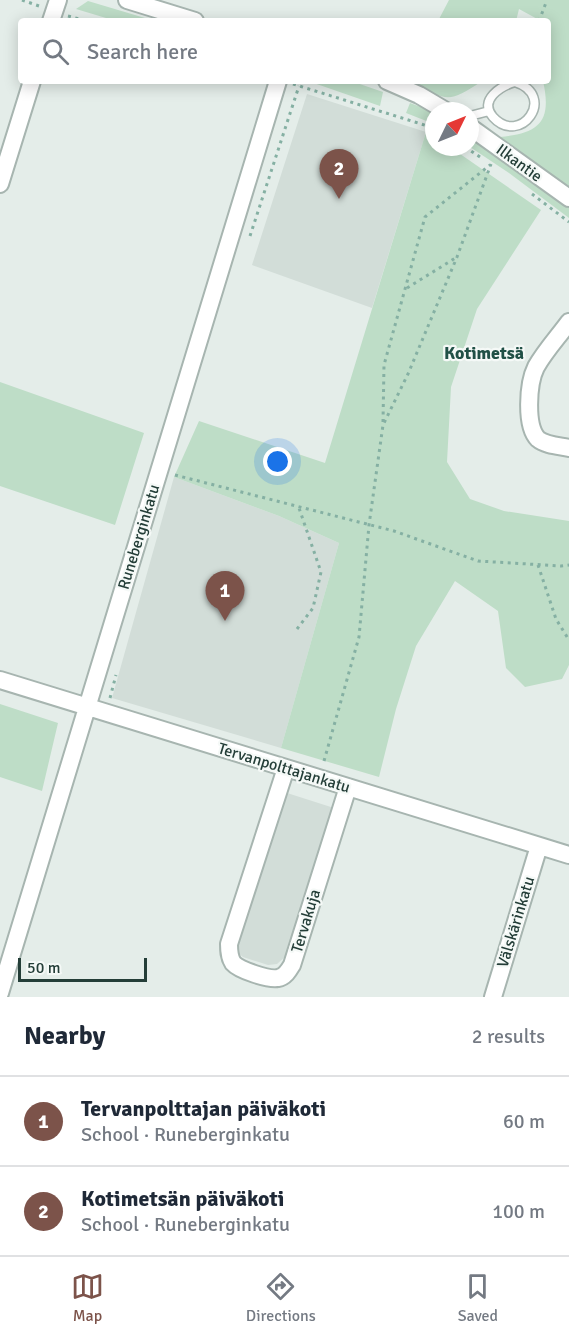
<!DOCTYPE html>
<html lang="en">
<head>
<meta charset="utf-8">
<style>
  :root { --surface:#fff; --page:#f2f2f3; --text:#1f2937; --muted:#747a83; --line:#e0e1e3; --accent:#7c534a }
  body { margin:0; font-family:Signika,sans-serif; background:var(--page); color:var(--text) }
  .compass { position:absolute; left:425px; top:102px; width:54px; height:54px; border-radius:50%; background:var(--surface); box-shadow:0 3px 15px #0003; rotate:47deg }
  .scale { position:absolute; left:18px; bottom:15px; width:129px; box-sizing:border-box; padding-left:6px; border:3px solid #243e38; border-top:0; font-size:16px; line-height:21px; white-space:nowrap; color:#243e38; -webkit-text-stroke:4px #f5f9f7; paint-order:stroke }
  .you { position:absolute; left:278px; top:462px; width:21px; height:21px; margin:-15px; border:4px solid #fff; border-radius:50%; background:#1a73e8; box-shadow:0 0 0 9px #1a73e833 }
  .badge { display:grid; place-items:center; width:39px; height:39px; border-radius:50%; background:var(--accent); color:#fff; font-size:20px; font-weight:700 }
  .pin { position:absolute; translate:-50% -50px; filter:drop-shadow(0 2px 3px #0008) }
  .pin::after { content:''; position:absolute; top:32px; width:21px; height:18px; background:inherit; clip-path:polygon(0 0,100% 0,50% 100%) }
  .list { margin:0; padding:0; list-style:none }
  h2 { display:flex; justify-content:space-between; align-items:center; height:78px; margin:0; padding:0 24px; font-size:26px }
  h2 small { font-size:20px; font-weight:400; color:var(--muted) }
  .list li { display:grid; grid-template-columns:39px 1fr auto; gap:18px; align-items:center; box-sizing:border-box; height:90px; padding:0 24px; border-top:2px solid var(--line) }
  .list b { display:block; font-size:22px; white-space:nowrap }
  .list p { margin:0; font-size:20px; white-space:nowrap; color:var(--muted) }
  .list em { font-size:20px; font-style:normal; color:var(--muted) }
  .icon { flex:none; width:33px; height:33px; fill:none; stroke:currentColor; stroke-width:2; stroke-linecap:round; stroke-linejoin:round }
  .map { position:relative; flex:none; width:569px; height:997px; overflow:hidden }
  .search { position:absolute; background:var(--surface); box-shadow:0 3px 15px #0003; left:18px; right:18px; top:18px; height:66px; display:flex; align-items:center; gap:15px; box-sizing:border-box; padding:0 21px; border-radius:6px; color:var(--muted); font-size:22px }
  .sheet { height:258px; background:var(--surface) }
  nav { display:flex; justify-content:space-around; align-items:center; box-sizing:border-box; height:84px; border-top:2px solid var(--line); background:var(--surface); font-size:16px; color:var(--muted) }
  nav a { display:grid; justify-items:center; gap:3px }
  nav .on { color:var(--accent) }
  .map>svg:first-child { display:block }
  .built { fill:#d2ddd8 }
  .green { fill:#beddc7 }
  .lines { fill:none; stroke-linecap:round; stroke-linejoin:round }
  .lane-casing { stroke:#a7b5b0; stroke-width:11 }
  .street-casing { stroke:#a7b5b0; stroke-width:20 }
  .path { stroke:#85b0a3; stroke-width:3; stroke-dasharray:3 4.5; stroke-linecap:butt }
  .lane { stroke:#fff; stroke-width:8 }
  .street { stroke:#fff; stroke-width:16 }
  .labels { text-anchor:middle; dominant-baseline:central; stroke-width:4.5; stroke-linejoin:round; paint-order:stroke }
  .street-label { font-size:16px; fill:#243e38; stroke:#f5f9f7 }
  .neighbourhood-label { font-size:18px; font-weight:bold; fill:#205046; stroke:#f5f9f7 }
</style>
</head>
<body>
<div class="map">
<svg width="569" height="997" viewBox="0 0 569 997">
  <rect width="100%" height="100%" fill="#e4ede9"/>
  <path class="built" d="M307 94 426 132 372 308 252 265Z
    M174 477 279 516 339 543 281 748 112 698Z
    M284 792 334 808 286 956 277 964 268 965 243 957 237 952 236 944Z"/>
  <path class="green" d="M449 0H569V188L500 137C540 133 552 121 543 81H548V32L550 26 548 25V21H541L519 9 516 21H438Z
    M88 1 155 21H116L76 9Z
    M308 81H351L383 92 380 106Z
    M411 81H482C447 105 446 100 411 81Z
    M410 103 434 112V124L406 113Z
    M426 132 434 137V147H450L541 210 477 309 451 387 447 462 470 499 504 511 569 521V665L562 679 525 687 506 668 498 611 455 581 416 646 396 709 379 777 281 748 339 543 279 516 174 477 199 421 325 463Z
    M470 136 569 208V218L509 173 470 147Z
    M0 382 144 433 115 525 0 486Z
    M0 704 58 723 42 791 0 777Z"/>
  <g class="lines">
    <g class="lane-casing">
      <path id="lane" d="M515 82C558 96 520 147 493 117 478 100 501 86 515 82Z
        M470 116 489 111"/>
    </g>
    <g class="street-casing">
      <path id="street" d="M127 0 195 21
        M51 21 58 0
        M387 81 419 95 446 111
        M470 127 569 198
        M0 184 32 81
        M569 322C558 337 545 351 536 367 528 383 525 426 538 439 545 445 560 446 569 448
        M0 680 569 855
        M286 768 229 944C229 950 229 957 233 963 239 970 269 980 278 978 285 977 289 970 292 965L348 787
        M0 993 278 81
        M493 997 539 846"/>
    </g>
    <path class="path" d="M22 0 39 6
      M68 16 87 21
      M539 21 547 0
      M293 84 434 128
      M465 147 480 157
      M532 194 569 222
      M250 236 299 86
      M407 288 457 257
      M383 422 384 365 425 217 490 165
      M175 475 394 531 478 561 561 566 569 565
      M538 565 556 619 569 640
      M297 629 313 608 321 572 299 508
      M110 698 116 675
      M324 761 359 637 369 525 383 425 408 374 457 257 491 164"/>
    <use href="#lane" class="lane"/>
    <use href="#street" class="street"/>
  </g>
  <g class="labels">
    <g class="street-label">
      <text transform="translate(519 163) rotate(36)">Ilkantie</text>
      <text transform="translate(139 537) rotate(-73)">Runeberginkatu</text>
      <text transform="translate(284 768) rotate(17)">Tervanpolttajankatu</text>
      <text transform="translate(306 921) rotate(-73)">Tervakuja</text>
      <text transform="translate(516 922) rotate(-73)">Välskärinkatu</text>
    </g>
    <g class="neighbourhood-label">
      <text x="484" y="353">Kotimetsä</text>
    </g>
  </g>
</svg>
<svg class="compass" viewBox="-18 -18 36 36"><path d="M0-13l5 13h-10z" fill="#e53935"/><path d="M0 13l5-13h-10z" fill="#747a83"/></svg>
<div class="scale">50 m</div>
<div class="you"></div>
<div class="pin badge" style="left:225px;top:621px">1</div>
<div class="pin badge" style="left:339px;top:199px">2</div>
<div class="search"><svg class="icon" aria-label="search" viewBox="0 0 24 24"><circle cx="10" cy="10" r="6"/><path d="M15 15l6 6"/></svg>Search here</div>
</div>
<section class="sheet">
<h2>Nearby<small>2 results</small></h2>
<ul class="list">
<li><span class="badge">1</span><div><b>Tervanpolttajan päiväkoti</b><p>School · Runeberginkatu</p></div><em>60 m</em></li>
<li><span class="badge">2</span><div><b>Kotimetsän päiväkoti</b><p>School · Runeberginkatu</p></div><em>100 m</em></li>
</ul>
</section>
<nav>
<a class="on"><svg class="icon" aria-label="map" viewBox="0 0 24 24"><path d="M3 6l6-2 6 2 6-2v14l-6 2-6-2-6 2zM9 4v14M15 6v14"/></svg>Map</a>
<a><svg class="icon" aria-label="directions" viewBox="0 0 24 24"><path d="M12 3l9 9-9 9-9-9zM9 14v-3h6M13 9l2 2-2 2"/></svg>Directions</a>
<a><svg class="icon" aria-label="saved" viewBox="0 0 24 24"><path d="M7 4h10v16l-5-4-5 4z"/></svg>Saved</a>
</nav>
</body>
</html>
